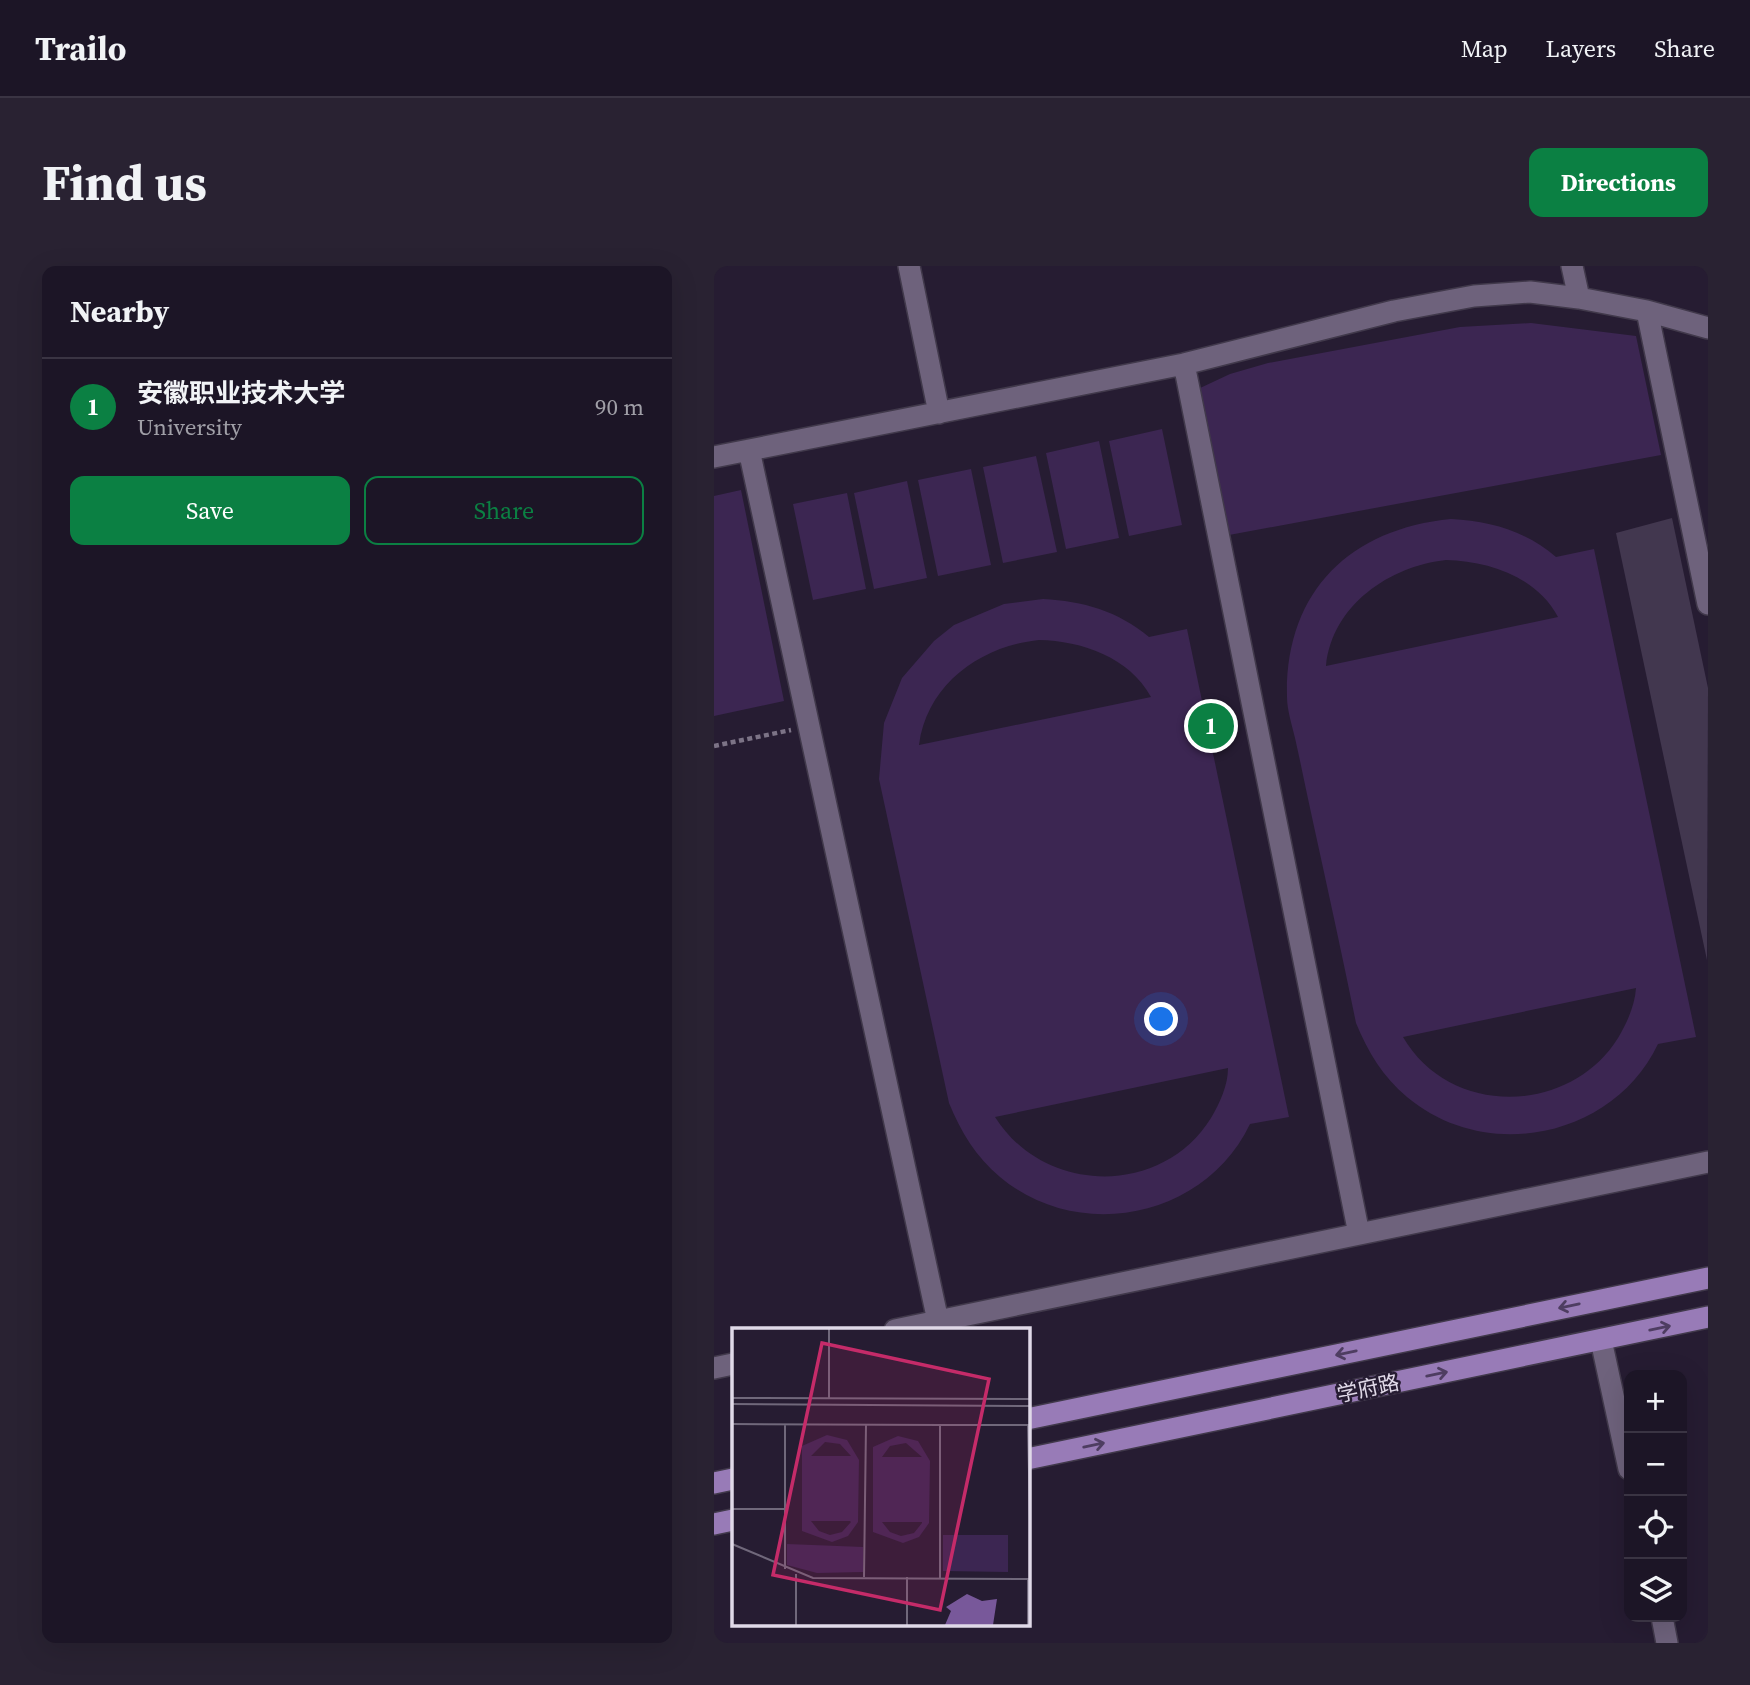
<!DOCTYPE html>
<html lang="en">
<head>
<meta charset="utf-8">
<style>
  :root { --surface:#1c1526; --page:#292232; --text:#f1f3f6; --muted:#a09fa7; --line:#3a3443; --accent:#0b8043 }
  body { margin:0; font-family:"Source Serif 4","Noto Sans SC",serif; background:var(--page); color:var(--text) }
  .controls { position:absolute; right:21px; bottom:21px; display:grid; overflow:hidden; border-radius:14px; box-shadow:0 7px 28px #0002 }
  .controls button { width:63px; height:63px; display:grid; place-items:center; padding:0; border:0; border-bottom:2px solid var(--line); background:var(--surface); color:var(--text); font:35px sans-serif }
  .you { position:absolute; left:448px; top:754px; width:24px; height:24px; margin:-18px; border:5px solid #fff; border-radius:50%; background:#1a73e8; box-shadow:0 0 0 10px #1a73e833 }
  .badge { display:grid; place-items:center; width:46px; height:46px; border-radius:50%; background:var(--accent); color:#fff; font-size:23px; font-weight:700 }
  .pin { position:absolute; translate:-50% -50%; border:4px solid #fff; box-shadow:0 2px 7px #0006 }
  .list { margin:0; padding:0; list-style:none }
  h2 { display:flex; justify-content:space-between; align-items:center; height:91px; margin:0; padding:0 28px; font-size:30px }
  h2 small { font-size:23px; font-weight:400; color:var(--muted) }
  .list li { display:grid; grid-template-columns:46px 1fr auto; gap:21px; align-items:center; box-sizing:border-box; height:98px; padding:0 28px; border-top:2px solid var(--line) }
  .list b { display:block; font-size:26px; white-space:nowrap }
  .list p { margin:0; font-size:23px; white-space:nowrap; color:var(--muted) }
  .list em { font-size:23px; font-style:normal; color:var(--muted) }
  .actions { display:flex; gap:14px; padding:21px 28px }
  .actions a { flex:1; padding:16px 0; border:2px solid var(--accent); border-radius:14px; text-align:center; font-size:24px; color:var(--accent) }
  .actions .main { background:var(--accent); color:#fff }
  .icon { flex:none; width:38px; height:38px; fill:none; stroke:currentColor; stroke-width:2; stroke-linecap:round; stroke-linejoin:round }
  .map { position:relative; flex:none; width:994px; height:1377px; overflow:hidden; border-radius:14px }
  header { display:flex; align-items:center; gap:42px; box-sizing:border-box; height:98px; padding:0 35px; background:var(--surface); border-bottom:2px solid var(--line) }
  header strong { font-size:33px }
  nav { display:flex; gap:38px; margin-inline-start:auto; font-size:24px }
  .intro { display:flex; align-items:center; justify-content:space-between; box-sizing:border-box; height:168px; padding:0 42px }
  h1 { margin:0; font-size:49px }
  .button { padding:18px 32px; border-radius:14px; background:var(--accent); color:#fff; font-size:24px; font-weight:700 }
  main { display:flex; gap:42px; padding:0 42px }
  aside { flex:1; background:var(--surface); border-radius:14px; box-shadow:0 7px 28px #0002 }
  .map>svg:first-child { display:block }
  .green { fill:#3c2652; fill-rule:evenodd }
  .building { fill:#42374f }
  .lines { fill:none; stroke-linecap:round; stroke-linejoin:round }
  .minor-casing { stroke:#41394b; stroke-width:24 }
  .major-casing { stroke:#41394b; stroke-width:24 }
  .path { stroke:#7c7386; stroke-width:4.5; stroke-dasharray:5 3.5; stroke-linecap:butt }
  .minor { stroke:#6e627c; stroke-width:21 }
  .major { stroke:#987bb7; stroke-width:21 }
  .oneway { stroke:#4e3d61 }
  .labels { text-anchor:middle; dominant-baseline:central; stroke-width:5; stroke-linejoin:round; paint-order:stroke }
  .street-label { font-size:21px; fill:#e0d9e8; stroke:#261c32 }
  .inset-road { fill:none; stroke:#70687b; stroke-width:2 }
  .view { fill:#c52b69; fill-opacity:0.15; stroke:#c52b69; stroke-width:3.5 }
  .inset-edge { fill:none; stroke:#e0d9e8; stroke-width:3.5 }
</style>
</head>
<body>
<header>
<strong>Trailo</strong>
<nav><a>Map</a><a>Layers</a><a>Share</a></nav>
</header>
<div class="intro"><h1>Find us</h1><a class="button">Directions</a></div>
<main>
<aside>
<h2>Nearby<small></small></h2>
<ul class="list">
<li><span class="badge">1</span><div><b>安徽职业技术大学</b><p>University</p></div><em>90 m</em></li>
</ul>
<div class="actions"><a class="main">Save</a><a>Share</a></div>
</aside>
<div class="map">
<svg width="994" height="1377" viewBox="0 0 994 1377">
  <rect width="100%" height="100%" fill="#261c32"/>
  <path class="green" d="M817 57 922 70 947 189 515 269 484 123 516 108 554 97 746 61Z
    M448 163 468 259 415 270 395 175Z
    M385 175 405 272 352 283 332 187Z
    M322 190 343 286 289 297 269 201Z
    M257 203 277 299 224 310 204 214Z
    M193 215 213 312 160 323 140 227Z
    M27 224 70 435 0 450V230Z
    M133 227 152 323 99 334 79 238Z
    M737 253C776 255 812 265 842 291L880 283 982 771 944 778C900 871 773 898 693 831 669 811 654 786 642 757 629 693 615 629 601 565 594 534 588 503 581 472 578 459 573 444 573 431 571 326 635 263 737 253ZM732 294C775 295 823 311 844 351L612 400C618 339 676 300 732 294ZM922 722C921 739 913 757 904 772 856 849 736 852 689 771Z
    M329 333C369 335 404 345 435 371L473 363 575 851 536 858C492 951 366 978 286 911 262 891 247 866 235 837L165 513 170 457 188 412 220 375 240 359 290 338ZM325 374C368 375 415 391 437 431L205 479C213 418 267 380 325 374ZM514 802C514 819 506 837 497 852 448 931 330 929 281 851Z"/>
  <path class="building" d="M958 252 994 422 993 694 902 267Z"/>
  <g class="lines">
    <g class="minor-casing">
      <path id="minor" d="M195 0 225 147
        M858 0 865 32
        M933 45 994 338
        M470 98 644 963
        M35 184 224 1055 181 1064
        M0 191 470 98 680 45 760 30 816 26 865 32 933 45 994 62
        M224 1055 994 896
        M887 1074 915 1203
        M0 1102 19 1098
        M948 1351 953 1377"/>
    </g>
    <g class="major-casing">
      <path id="major" d="M313 1153 994 1012
        M313 1193 994 1051
        M0 1217 19 1213
        M0 1258 19 1254"/>
    </g>
    <path class="path" d="M0 480 77 464"/>
    <use href="#minor" class="minor"/>
    <use href="#major" class="major"/>
  </g>
  <defs><path id="oneway-shaft" d="M-6 0H5M1.5-3L5.5 0L1.5 3" fill="none" stroke-width="1.6" stroke-linecap="round" stroke-linejoin="round" transform="scale(1.75)"/></defs>
  <g class="oneway">
    <use href="#oneway-shaft" transform="translate(855 1040) rotate(168)"/>
    <use href="#oneway-shaft" transform="translate(946 1062) rotate(-12)"/>
    <use href="#oneway-shaft" transform="translate(632 1087) rotate(168)"/>
    <use href="#oneway-shaft" transform="translate(723 1108) rotate(-12)"/>
    <use href="#oneway-shaft" transform="translate(380 1179) rotate(-12)"/>
  </g>
  <g class="labels">
    <g class="street-label">
      <text transform="translate(654 1122) rotate(-12)">学府路</text>
    </g>
  </g>
  <g transform="translate(18 1062)">
    <rect width="298" height="298" fill="#261c32"/>
    <path d="M95 107 115 112 127 132 126 194 116 208 100 214 70 203V118ZM93 114 108 116 119 128H79ZM79 193H118L119 194 110 204 98 207 87 203ZM166 108 186 113 198 133 197 195 187 209 171 215 141 204V119ZM174 115 190 129H150L158 118ZM150 194H190V195L182 205 169 208 158 204ZM211 207H276V244L211 243ZM55 216 131 219V244L85 245 55 237Z" fill="#3c2652" fill-rule="evenodd"/>
    <path d="M235 266 250 273 265 271 261 297H213L219 283 214 279Z" fill="#78589a"/>
    <path class="inset-road" d="M97 1V70M0 70 298 71M0 76 298 78M0 96 208 97M296 97 298 192M0 181H53M0 216 81 250 296 251V297M53 241V96M64 246V297M132 249 134 97M208 250V97H298M175 297V249"/>
    <path class="view" d="M90 15 257 51 208 282 41 247Z"/>
    <rect width="298" height="298" class="inset-edge"/>
  </g>
</svg>
<div class="controls">
<button>+</button>
<button>−</button>
<button><svg class="icon" aria-label="locate" viewBox="0 0 24 24"><circle cx="12" cy="12" r="6"/><path d="M12 2v4M12 18v4M2 12h4M18 12h4"/></svg></button>
<button><svg class="icon" aria-label="layers" viewBox="0 0 24 24"><path d="M12 4l9 5-9 5-9-5zM3 14l9 5 9-5"/></svg></button>
</div>
<div class="you"></div>
<div class="pin badge" style="left:497px;top:460px">1</div>
</div>
</main>
</body>
</html>
